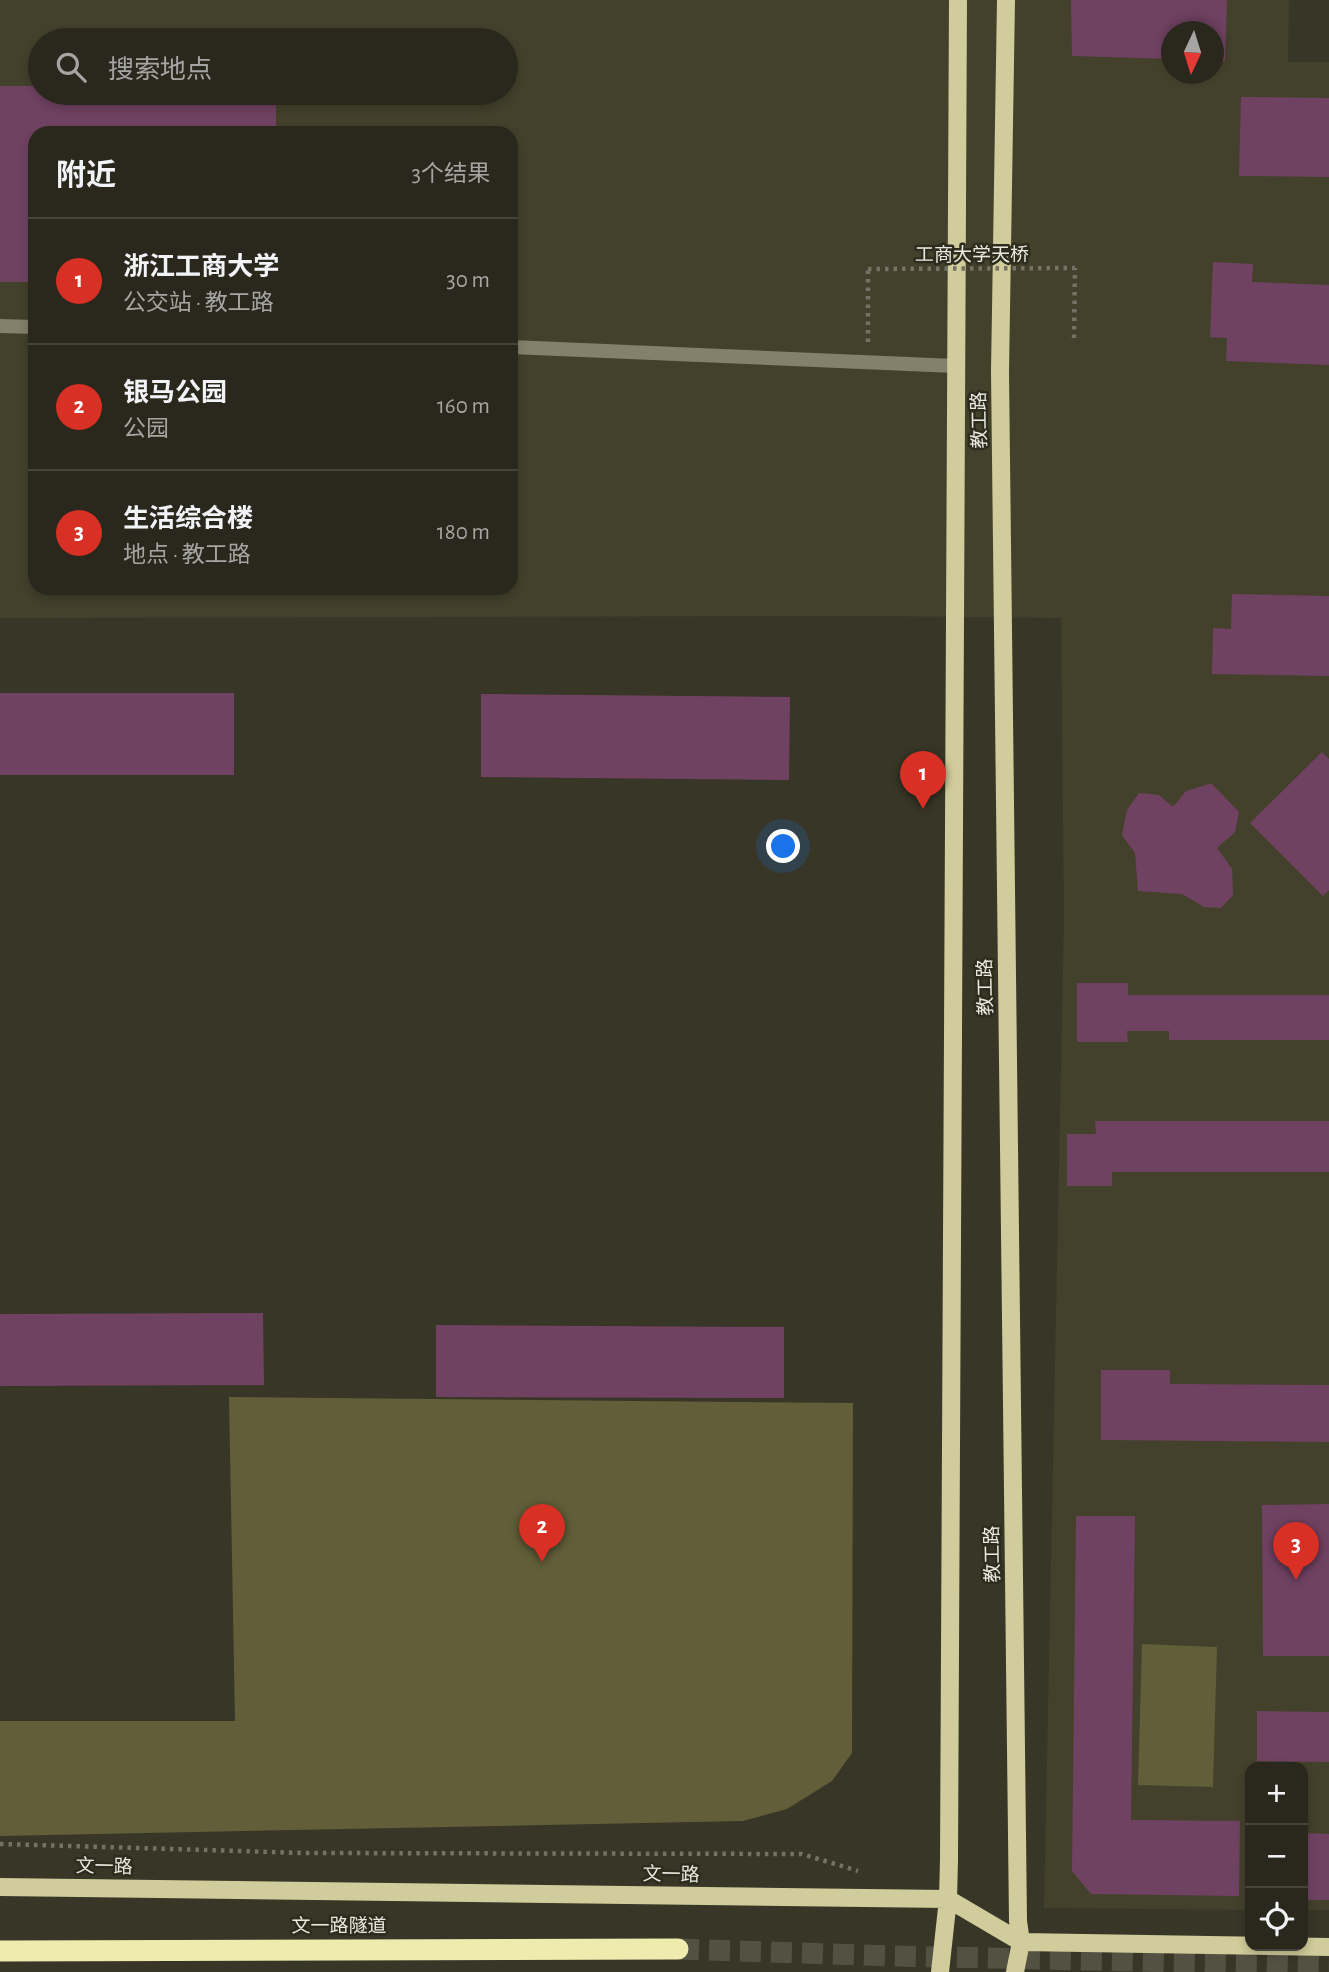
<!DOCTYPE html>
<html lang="zh">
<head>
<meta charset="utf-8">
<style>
  :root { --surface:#2a281c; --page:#323025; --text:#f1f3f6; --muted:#a5a6a3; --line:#46443b; --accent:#d93025 }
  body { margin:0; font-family:"Alegreya Sans","Noto Sans SC",sans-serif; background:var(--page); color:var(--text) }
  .controls { position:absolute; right:21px; bottom:21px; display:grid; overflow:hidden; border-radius:14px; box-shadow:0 4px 10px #0003 }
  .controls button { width:63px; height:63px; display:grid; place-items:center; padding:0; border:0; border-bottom:2px solid var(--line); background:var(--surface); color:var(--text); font:35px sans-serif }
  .compass { position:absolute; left:1161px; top:21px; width:63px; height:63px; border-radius:50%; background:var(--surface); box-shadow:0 4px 10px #0003; rotate:184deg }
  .you { position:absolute; left:784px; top:847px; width:24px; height:24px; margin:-18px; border:5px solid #fff; border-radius:50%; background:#1a73e8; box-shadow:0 0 0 10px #1a73e833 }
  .badge { display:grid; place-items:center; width:46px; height:46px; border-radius:50%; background:var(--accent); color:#fff; font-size:23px; font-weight:700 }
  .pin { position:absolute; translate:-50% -58px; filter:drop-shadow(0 2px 4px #0008) }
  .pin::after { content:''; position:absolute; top:37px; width:24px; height:21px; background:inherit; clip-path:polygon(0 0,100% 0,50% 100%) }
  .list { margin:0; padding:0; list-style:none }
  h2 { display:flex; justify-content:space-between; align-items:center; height:91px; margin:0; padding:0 28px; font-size:30px }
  h2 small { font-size:23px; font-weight:400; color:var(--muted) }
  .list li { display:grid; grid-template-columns:46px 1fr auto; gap:21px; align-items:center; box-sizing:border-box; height:126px; padding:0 28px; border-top:2px solid var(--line) }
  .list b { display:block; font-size:26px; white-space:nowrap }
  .list p { margin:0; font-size:23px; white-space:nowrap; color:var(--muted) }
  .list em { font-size:23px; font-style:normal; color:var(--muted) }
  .icon { flex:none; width:38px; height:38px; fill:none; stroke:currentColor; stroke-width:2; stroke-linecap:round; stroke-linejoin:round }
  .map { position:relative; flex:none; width:1329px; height:1972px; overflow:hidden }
  .search { position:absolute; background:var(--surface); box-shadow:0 4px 10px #0003; left:28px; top:28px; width:490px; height:77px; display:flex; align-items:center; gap:18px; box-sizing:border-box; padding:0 24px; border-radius:38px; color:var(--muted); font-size:26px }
  .panel { position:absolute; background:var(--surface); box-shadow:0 4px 10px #0003; left:28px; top:126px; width:490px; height:469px; border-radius:21px }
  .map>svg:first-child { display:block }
  .built { fill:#43412c; fill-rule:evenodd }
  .green { fill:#615e39 }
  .building { fill:#704262 }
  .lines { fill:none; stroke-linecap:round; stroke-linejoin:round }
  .highway-tunnel { stroke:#535142; stroke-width:21; stroke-dasharray:21 10; stroke-linecap:butt }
  .path { stroke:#747264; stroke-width:4.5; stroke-dasharray:3.5 5; stroke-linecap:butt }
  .street { stroke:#838169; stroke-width:14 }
  .primary { stroke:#d0cc9b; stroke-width:18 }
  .highway { stroke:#efeaae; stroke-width:21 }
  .path-bridge { stroke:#747264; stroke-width:4.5; stroke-dasharray:3.5 5; stroke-linecap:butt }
  .labels { text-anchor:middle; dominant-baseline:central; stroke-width:5; stroke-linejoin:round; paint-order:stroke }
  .street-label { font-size:19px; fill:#eae9e0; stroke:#2d2c1d }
</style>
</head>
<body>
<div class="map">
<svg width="1329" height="1972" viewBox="0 0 1329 1972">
  <rect width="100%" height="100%" fill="#383626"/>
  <path class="built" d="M0 0H1289L1288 62H1329V1910H1303V1767H1250V1910L1044 1908 1064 918 1061 618 867 616 0 618ZM1172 32H1214V74H1172ZM40 40H506V93H40ZM35 133H511V588H35Z"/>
  <path class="green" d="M229 1397 853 1403 852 1753 832 1781 787 1809 743 1821 0 1836V1721H235Z
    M1142 1644 1217 1647 1213 1787 1138 1785Z"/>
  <path class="building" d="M1071 0H1227L1225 61H1214V32H1172V59L1072 56Z
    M0 86H40V93H276V133H35V282H0Z
    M1241 97 1329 98V177L1239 176Z
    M1213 262 1253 264 1252 282 1329 285V365L1226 361 1227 338 1210 337Z
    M1232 594 1329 596V676L1212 674 1213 628 1231 629Z
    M0 693H234V775H0Z
    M481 694 790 697 789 780 481 777Z
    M1322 752 1329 759V890L1323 896 1250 823Z
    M1209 784H1212L1239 812 1235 832 1217 848 1232 869 1233 895 1221 908 1204 907 1182 894 1138 891 1135 853 1122 835 1127 810 1139 793 1159 795 1173 807 1186 791Z
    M1077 983H1128V995H1329V1040H1169V1031H1127L1128 1042H1077Z
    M1095 1121H1329V1172H1112V1186H1067V1134H1096Z
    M263 1313 264 1385 0 1386V1314Z
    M436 1325 784 1327V1398L436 1397Z
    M1101 1370H1170V1384L1329 1385V1442L1101 1440Z
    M1329 1504V1656H1263L1262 1505Z
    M1076 1516H1135L1131 1820 1240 1821 1239 1896 1091 1894 1072 1871Z
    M1257 1711 1329 1712V1762L1257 1761Z
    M1303 1833 1329 1834V1900H1303Z"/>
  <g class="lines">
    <path class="highway-tunnel" d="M678 1949 894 1956 1329 1965"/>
    <path class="path" d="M1074 338 1075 268
      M868 342V269
      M0 1844 305 1853 802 1854 858 1871"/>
    <path class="street" d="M0 326 35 327
      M511 347 955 366"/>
    <path class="primary" d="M1006 0 1000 372 1018 1921 1021 1942 1015 1972
      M0 1887 948 1899 1021 1942 1329 1947
      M940 1972 948 1899 949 1860 958 0"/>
    <path class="highway" d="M0 1951 678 1949"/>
    <path class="path-bridge" d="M868 269 1075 268"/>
  </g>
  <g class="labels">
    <g class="street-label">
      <text x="972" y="255">工商大学天桥</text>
      <text transform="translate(980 420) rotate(-91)">教工路</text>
      <text transform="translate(986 987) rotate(-91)">教工路</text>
      <text transform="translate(993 1554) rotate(-91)">教工路</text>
      <text transform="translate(104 1867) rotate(1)">文一路</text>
      <text transform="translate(671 1875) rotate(1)">文一路</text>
      <text x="339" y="1926">文一路隧道</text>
    </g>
  </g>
</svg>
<div class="controls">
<button>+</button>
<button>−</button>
<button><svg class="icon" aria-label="locate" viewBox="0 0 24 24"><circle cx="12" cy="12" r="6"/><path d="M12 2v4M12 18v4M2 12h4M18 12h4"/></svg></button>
</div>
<svg class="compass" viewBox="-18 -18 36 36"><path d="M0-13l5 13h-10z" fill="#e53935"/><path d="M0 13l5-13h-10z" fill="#a5a6a3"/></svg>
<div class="you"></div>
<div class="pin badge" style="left:923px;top:809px">1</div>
<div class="pin badge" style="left:542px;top:1562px">2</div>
<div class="pin badge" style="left:1296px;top:1580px">3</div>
<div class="search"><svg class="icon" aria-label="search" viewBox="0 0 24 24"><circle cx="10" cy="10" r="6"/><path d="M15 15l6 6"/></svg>搜索地点</div>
<section class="panel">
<h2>附近<small>3个结果</small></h2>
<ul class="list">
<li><span class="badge">1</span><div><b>浙江工商大学</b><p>公交站 · 教工路</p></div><em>30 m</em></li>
<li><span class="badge">2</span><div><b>银马公园</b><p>公园</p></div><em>160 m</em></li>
<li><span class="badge">3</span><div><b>生活综合楼</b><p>地点 · 教工路</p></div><em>180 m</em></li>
</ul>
</section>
</div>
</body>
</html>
